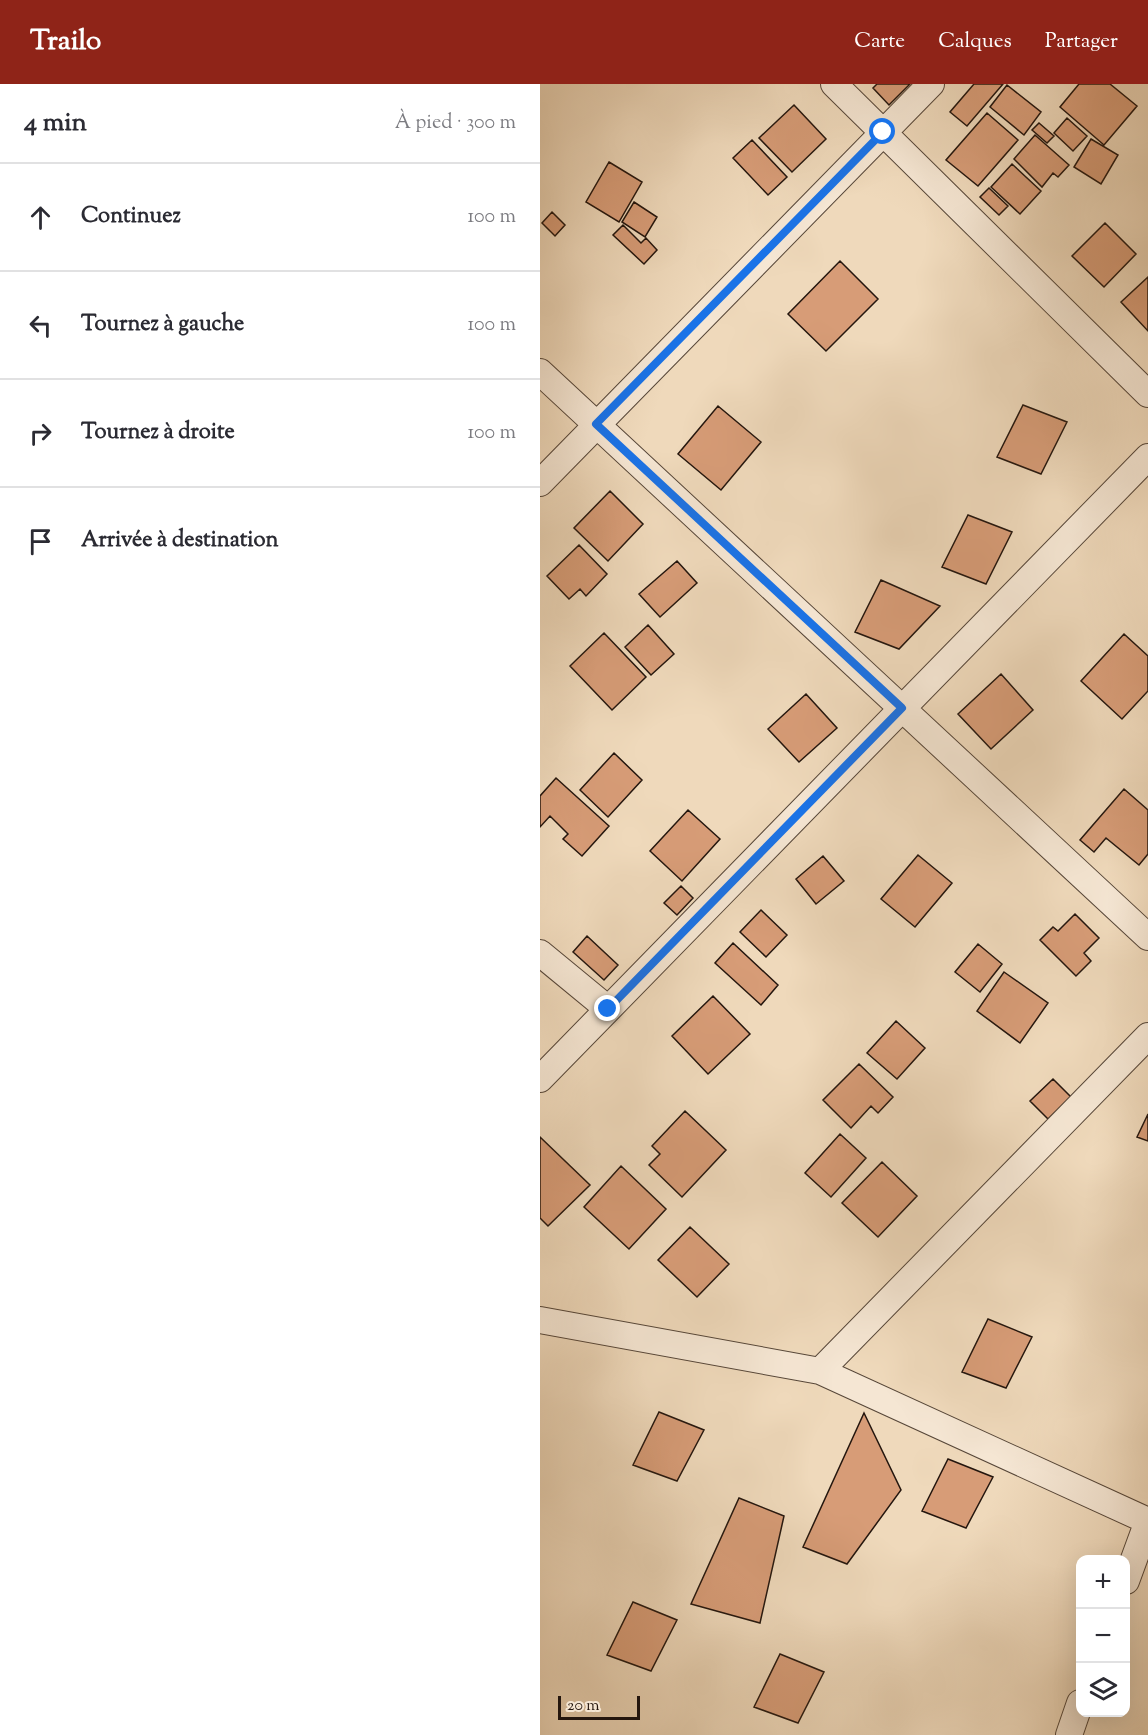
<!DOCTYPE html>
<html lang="fr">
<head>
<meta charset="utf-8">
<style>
  :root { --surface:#fff; --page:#f7f7f7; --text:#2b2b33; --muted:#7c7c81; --line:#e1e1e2; --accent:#8f2418 }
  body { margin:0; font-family:"Sorts Mill Goudy",serif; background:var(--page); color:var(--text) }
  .controls { position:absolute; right:18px; bottom:18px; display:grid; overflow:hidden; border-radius:12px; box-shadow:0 6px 24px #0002 }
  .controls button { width:54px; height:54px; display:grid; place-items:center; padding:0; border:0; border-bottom:2px solid var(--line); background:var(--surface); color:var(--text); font:30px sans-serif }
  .scale { position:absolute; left:18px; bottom:15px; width:82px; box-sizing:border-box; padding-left:6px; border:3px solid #24160e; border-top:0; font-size:16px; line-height:21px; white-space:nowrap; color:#24160e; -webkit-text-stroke:4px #f5e6d3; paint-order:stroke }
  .stop { position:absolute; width:18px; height:18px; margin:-14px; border:4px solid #1a73e8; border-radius:50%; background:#fff }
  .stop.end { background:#1a73e8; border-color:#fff; box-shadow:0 2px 6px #0008 }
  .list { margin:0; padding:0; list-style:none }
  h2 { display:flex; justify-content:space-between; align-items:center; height:78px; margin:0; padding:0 24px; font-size:26px }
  h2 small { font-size:20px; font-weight:400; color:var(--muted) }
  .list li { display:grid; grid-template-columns:39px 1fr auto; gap:18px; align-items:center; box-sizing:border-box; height:108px; padding:0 24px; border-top:2px solid var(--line) }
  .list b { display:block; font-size:22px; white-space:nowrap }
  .list em { font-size:20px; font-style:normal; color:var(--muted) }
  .icon { flex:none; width:33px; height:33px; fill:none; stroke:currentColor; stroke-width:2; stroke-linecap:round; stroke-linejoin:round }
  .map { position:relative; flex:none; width:608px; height:1651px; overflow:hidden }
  header { display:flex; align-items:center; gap:36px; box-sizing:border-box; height:84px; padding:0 30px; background:var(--accent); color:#fff }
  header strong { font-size:28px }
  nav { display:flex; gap:33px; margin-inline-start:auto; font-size:21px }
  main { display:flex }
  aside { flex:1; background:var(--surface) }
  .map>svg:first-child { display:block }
  .building { fill:#d79c77; stroke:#24160e; stroke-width:1.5 }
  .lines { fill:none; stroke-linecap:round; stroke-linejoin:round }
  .street-casing { stroke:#574739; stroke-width:28 }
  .street { stroke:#f5e6d3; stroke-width:26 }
  .route { stroke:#1a73e8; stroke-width:8 }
</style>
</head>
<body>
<header>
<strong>Trailo</strong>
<nav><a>Carte</a><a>Calques</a><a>Partager</a></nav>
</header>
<main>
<aside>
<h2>4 min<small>À pied · 300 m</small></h2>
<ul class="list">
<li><svg class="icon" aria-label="ahead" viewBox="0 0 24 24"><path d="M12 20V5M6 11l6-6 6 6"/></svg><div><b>Continuez</b></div><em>100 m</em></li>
<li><svg class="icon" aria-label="left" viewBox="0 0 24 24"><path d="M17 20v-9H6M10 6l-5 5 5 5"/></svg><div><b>Tournez à gauche</b></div><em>100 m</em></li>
<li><svg class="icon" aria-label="right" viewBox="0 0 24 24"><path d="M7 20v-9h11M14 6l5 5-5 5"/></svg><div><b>Tournez à droite</b></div><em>100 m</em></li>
<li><svg class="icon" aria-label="arrive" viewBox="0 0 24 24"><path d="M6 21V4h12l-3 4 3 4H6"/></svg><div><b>Arrivée à destination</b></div></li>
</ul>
</aside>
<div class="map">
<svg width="608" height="1651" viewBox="0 0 608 1651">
  <rect width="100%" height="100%" fill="#efd9bb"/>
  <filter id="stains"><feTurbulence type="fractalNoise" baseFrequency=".00333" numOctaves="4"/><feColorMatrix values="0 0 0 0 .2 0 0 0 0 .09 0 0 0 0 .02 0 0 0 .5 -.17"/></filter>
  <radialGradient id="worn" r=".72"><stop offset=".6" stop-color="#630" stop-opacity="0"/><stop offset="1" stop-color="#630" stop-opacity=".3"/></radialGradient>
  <path class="building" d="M337 0H370L349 21 333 4Z
    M434 0H463L427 42 410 28Z
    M539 0H570L597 22 564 61 520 23Z
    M467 1 501 28 484 51 450 23Z
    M254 21 286 55 252 88 219 54Z
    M447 29 478 56 438 102 406 76Z
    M527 34 547 52 533 67 514 49Z
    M499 39 514 52 507 59 492 46Z
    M495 51 529 81 518 93 513 89 502 103 474 75Z
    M551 55 578 71 561 100 534 83Z
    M212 56 247 93 228 111 193 74Z
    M69 78 102 98 79 138 46 118Z
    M472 80 501 107 480 130 451 103Z
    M449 104 468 122 459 131 440 113Z
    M94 118 117 133 105 153 82 138Z
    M12 128 25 141 15 152 2 139Z
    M565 139 596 170 564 203 532 172Z
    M83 141 101 159 106 154 117 166 104 180 73 151Z
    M300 177 338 215 286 267 248 230Z
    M608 193V247L581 218Z
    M483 321 527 338 501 390 457 373Z
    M178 322 221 358 181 406 138 370Z
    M70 407 103 440 68 477 34 444Z
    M428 431 472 448 446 500 402 483Z
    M39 461 67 490 46 512 40 505 29 515 7 492Z
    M137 477 157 499 120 533 99 510Z
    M341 496 400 522 359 565 315 548Z
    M108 541 134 570 111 591 85 563Z
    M64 549 106 593 72 626 30 582Z
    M584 550 608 572V607L582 635 541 597Z
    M461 590 493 626 451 665 418 630Z
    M266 610 297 644 259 678 228 645Z
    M74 669 102 696 68 733 40 706Z
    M16 694 69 742 42 772 23 755 28 750 10 732 0 743V712Z
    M584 705 608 726V770L599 781 566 754 554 768 540 756Z
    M148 726 180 755 142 797 110 767Z
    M378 771 412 799 375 843 341 815Z
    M283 772 304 797 276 820 256 795Z
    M141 802 153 814 137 831 124 819Z
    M221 826 247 851 226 873 200 848Z
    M535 830 559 854 544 869 551 877 536 892 500 856 513 843 518 847Z
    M47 852 78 881 64 896 33 868Z
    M193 859 238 901 221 921 175 879Z
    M438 860 462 880 440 908 415 888Z
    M464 888 508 919 480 959 437 927Z
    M173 912 210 950 168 990 132 952Z
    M356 937 385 964 357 995 327 969Z
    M319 980 353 1013 338 1029 331 1022 311 1044 283 1016Z
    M513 995 531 1013 508 1035 490 1017Z
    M145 1027 186 1066 142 1113 109 1081 120 1070 112 1062Z
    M608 1030V1057L597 1053Z
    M300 1050 326 1074 291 1113 265 1089Z
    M0 1053 50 1101 8 1142 0 1134Z
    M342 1078 377 1112 338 1153 302 1119Z
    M81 1082 126 1125 89 1165 44 1123Z
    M150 1143 189 1180 157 1213 118 1176Z
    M448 1235 492 1253 466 1304 422 1288Z
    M119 1328 164 1346 137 1397 93 1381Z
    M324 1329 361 1406 307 1480 263 1463Z
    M408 1375 453 1393 426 1444 382 1427Z
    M199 1414 244 1432 220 1539 151 1520Z
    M93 1518 137 1536 111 1587 67 1571Z
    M240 1570 284 1588 258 1639 214 1623Z"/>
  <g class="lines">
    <g class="street-casing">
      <path id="street" d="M294 0 608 310
        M0 288 608 853
        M0 399 391 0
        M0 869 68 925
        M0 995 608 373
        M0 1236 280 1287 608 1437
        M280 1287 608 952
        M586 1497 608 1437
        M529 1651 540 1619"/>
    </g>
    <use href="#street" class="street"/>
  </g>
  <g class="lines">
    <path class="route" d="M68 925 362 624 56 340 343 48"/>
  </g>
  <rect width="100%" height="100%" filter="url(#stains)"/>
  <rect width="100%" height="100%" fill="url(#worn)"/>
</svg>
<div class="controls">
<button>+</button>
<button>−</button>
<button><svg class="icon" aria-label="layers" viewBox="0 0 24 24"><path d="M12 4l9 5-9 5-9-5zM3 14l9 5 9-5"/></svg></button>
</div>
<div class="scale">20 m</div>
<div class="stop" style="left:343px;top:48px"></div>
<div class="stop end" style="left:68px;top:925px"></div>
</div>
</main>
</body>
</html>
